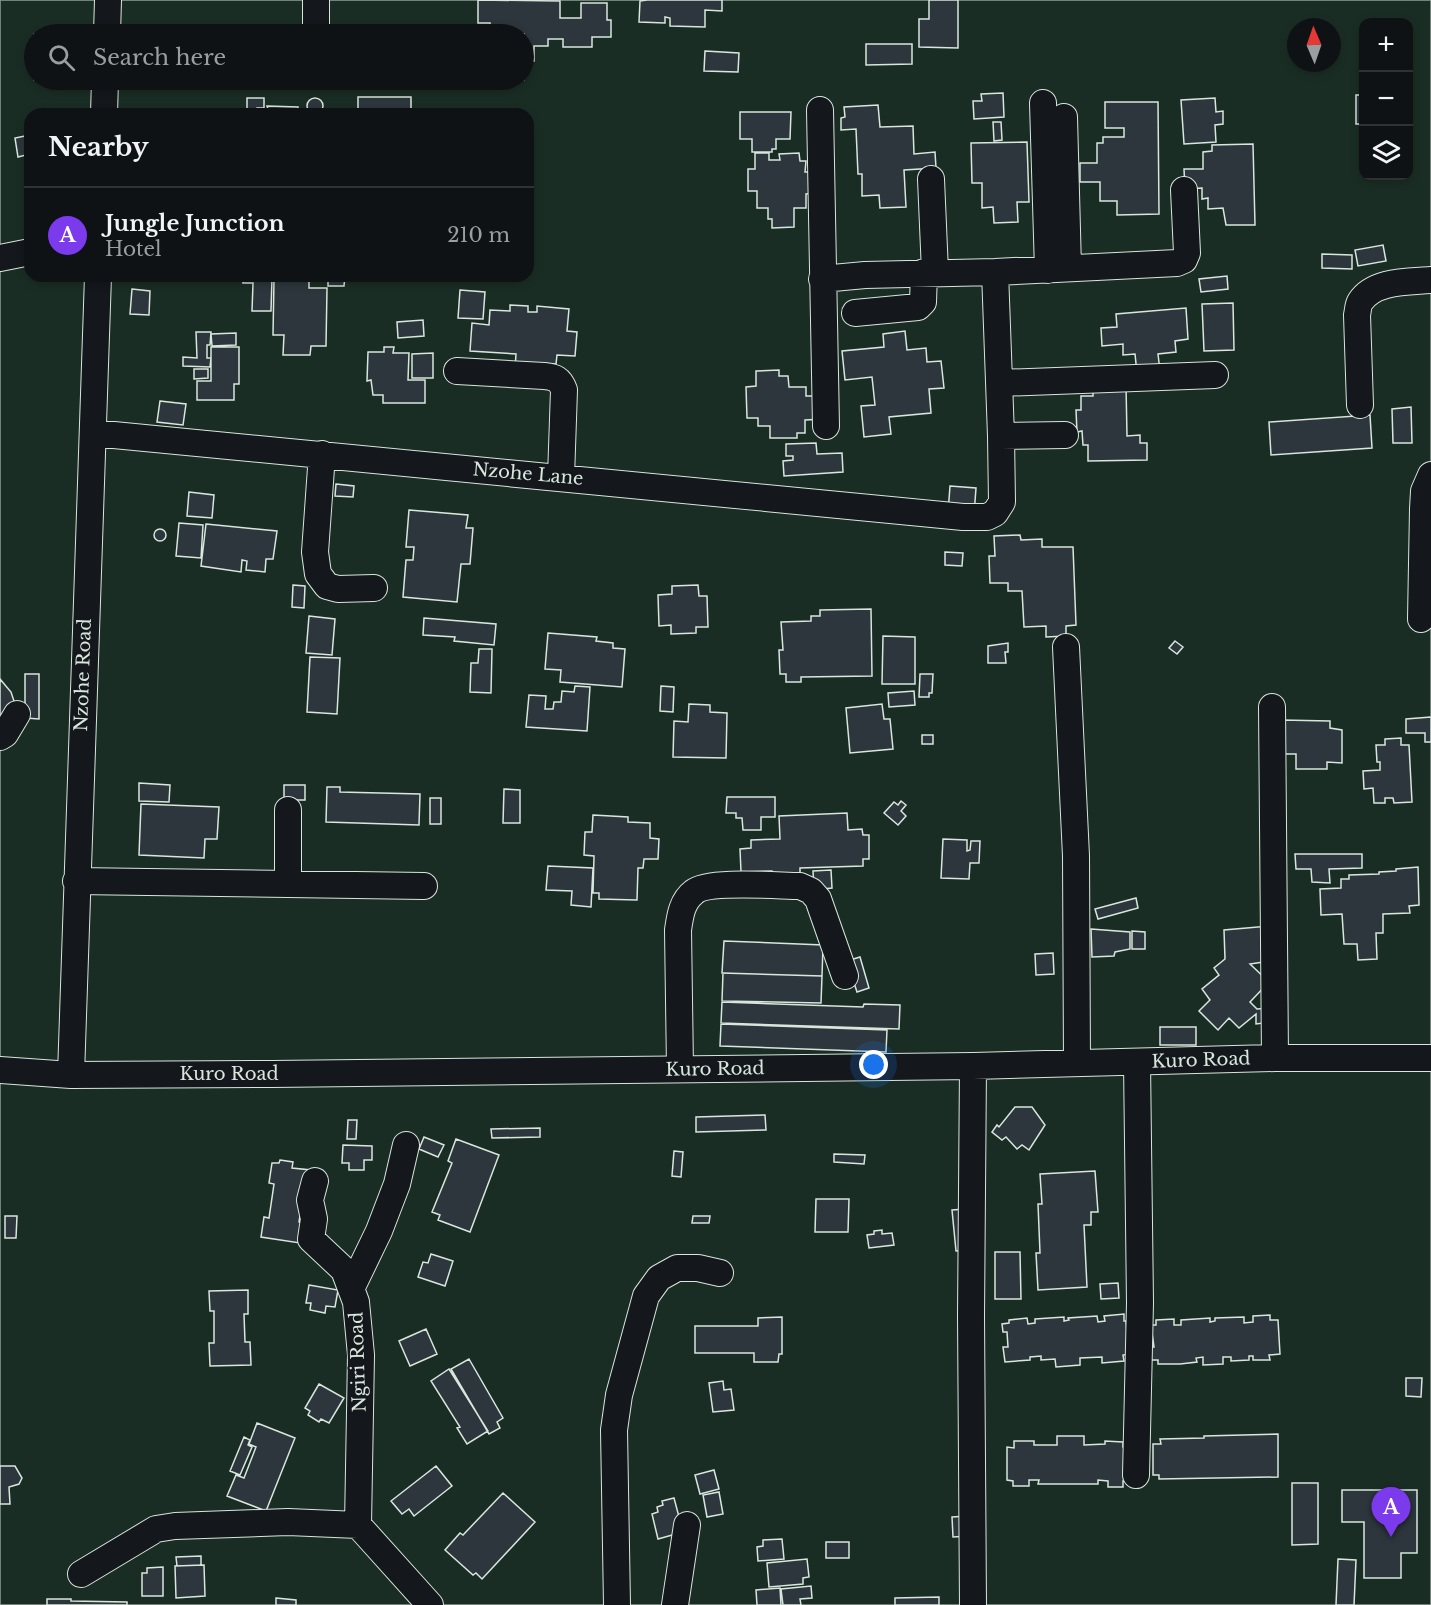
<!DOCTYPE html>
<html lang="en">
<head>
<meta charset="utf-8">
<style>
  :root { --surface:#0f1215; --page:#1d2022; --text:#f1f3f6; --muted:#9b9ea0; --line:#2f3234; --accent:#7c3aed }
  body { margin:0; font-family:"Libre Baskerville",serif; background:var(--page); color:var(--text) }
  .controls { position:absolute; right:18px; top:18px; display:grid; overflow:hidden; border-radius:12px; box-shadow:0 3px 9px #0003 }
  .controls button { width:54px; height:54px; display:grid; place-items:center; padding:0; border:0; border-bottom:2px solid var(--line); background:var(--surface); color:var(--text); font:30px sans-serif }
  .compass { position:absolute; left:1287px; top:18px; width:54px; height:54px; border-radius:50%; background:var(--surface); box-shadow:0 3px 9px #0003; rotate:358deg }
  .you { position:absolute; left:874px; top:1065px; width:21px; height:21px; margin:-15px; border:4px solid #fff; border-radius:50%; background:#1a73e8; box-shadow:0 0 0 9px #1a73e833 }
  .badge { display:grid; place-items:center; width:39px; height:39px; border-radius:50%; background:var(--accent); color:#fff; font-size:20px; font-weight:700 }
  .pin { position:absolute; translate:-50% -50px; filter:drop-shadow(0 2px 3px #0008) }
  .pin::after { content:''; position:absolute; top:32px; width:21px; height:18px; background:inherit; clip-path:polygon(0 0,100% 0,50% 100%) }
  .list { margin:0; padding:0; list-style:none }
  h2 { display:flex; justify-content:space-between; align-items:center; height:78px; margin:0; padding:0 24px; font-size:26px }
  h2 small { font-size:20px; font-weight:400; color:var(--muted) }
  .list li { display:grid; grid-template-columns:39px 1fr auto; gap:18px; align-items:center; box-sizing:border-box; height:96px; padding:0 24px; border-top:2px solid var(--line) }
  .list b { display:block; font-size:22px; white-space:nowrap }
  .list p { margin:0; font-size:20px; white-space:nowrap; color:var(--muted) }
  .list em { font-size:20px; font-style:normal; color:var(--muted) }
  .icon { flex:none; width:33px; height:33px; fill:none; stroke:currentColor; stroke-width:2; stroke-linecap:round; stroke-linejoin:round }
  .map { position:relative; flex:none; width:1431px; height:1605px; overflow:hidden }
  .search { position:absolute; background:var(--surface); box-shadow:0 3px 9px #0003; left:24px; top:24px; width:510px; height:66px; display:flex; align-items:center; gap:15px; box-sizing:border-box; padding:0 21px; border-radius:33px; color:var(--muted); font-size:22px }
  .panel { position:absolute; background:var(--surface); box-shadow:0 3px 9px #0003; left:24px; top:108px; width:510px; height:174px; border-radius:18px }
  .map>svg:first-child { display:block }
  .green { fill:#1a2d24; stroke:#939e99; stroke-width:1.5; fill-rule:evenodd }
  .building { fill:#2c363c; stroke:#d8e6dc; stroke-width:1.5 }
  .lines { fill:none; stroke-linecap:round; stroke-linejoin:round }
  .minor-casing { stroke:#d8e6dc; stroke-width:28 }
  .minor { stroke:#14181c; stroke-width:26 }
  .labels { text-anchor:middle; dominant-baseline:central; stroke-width:4.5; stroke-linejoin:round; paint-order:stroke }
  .street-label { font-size:18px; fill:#d8e6dc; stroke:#14181c }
</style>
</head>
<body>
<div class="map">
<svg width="1431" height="1605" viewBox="0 0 1431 1605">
  <rect width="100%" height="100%" fill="#14181c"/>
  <path class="green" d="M0 0H1431V1605H0ZM1364 22H1408V176H1364ZM1296 27H1332V63H1296ZM34 34H524V80H34ZM30 114H528V276H30Z"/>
  <path class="building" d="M478 0 560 1V18H581V3H607V20H611V37H592V47H563V39H548V46H534V61H524V34H491L490 23H478Z
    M647 0H722V11L705 10V27L670 26V18L665 17V23L639 22 640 1Z
    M929 0H958V48L919 47V19H929Z
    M866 44H912V64L866 65Z
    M705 51 739 53 738 72 704 71Z
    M1003 93 1004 117 974 119 973 101H982L981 94Z
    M1356 95H1364V124H1356Z
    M358 97H411V114H358Z
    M307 106a8 8 0 1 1 16 0a8 8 0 1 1-16 0Z
    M247 98H264V108H257V114H247Z
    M1215 98 1216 112 1223 111V124L1215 125 1216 142 1184 144 1181 100Z
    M1105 102H1158L1159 214 1117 215V201H1100V182H1080V163H1097V143H1103V137H1124V128H1105Z
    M878 105 880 127 913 126 914 154 935 152 936 168 904 170 906 207 880 208 879 195 862 196V174H858L856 129 841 130V118L845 117 844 107Z
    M267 106 298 107V114H259V109H268Z
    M740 112H791L790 139H776V149H772V152H752V139H740Z
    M993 122H1001L1002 140 994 141Z
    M30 135V154L18 157 15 138Z
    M1027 142 1029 202H1017L1018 222 994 223 993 207 982 208V183H972L971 143Z
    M1253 144 1255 225H1226L1223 208 1208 209V198L1202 199V188L1185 189 1184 169H1203V152L1212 151V145Z
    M755 153H769V160H780L779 154 799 153 800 161H806L805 172H817V193L806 194V208H794V227L772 228V219H768V208H757V191H748V169H755Z
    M1383 245 1386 261 1358 266 1355 250Z
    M1322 254 1352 255V269L1322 268Z
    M243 276H281V278H272L271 311H252L253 283H243Z
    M328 276H345L344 286H328Z
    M1227 276 1228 289 1201 292 1199 279Z
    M274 280 309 281V288H327L326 346H311L310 355H283L284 335H273Z
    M132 289 150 291 149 315 130 314Z
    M460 290 485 292 483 319 458 318Z
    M1233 303 1234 350 1204 351 1202 304Z
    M510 305 528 306V312H537V306L569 309 567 331 577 332 575 356 557 355 556 364 535 363V371L515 369 516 354 470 351 472 323 489 325 490 310 510 311Z
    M1186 308 1188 339 1175 341 1176 352 1158 354 1160 371 1137 373 1135 354 1123 355V344L1102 346 1101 328 1117 327 1116 314Z
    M423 320 424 336 398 338 397 322Z
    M905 331 907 350 926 348 927 362 941 361 944 388 929 389 931 413 889 417 891 434 864 437 861 406 875 405 872 377 845 380 842 351 884 347 883 334Z
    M196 332H211L210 345H207V358H211L210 367 183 366V357L197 358Z
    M236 333V345L212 346 211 334Z
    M211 347H239V384H234V400H197V381H211Z
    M384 347H394L393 353H409L408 380H425V403H383V395H373L371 380 367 381 368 352H384Z
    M433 353V378H412V354Z
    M194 369H208V378L194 379Z
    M779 370V376H788L789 387H806V396H824L825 419 805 420V433H797V438H770V426H758V418H747L746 387 756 386V371Z
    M1126 385 1127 436 1140 435V443H1147V460L1088 461V445H1083L1082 431 1077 432 1076 410H1081V396H1093V386Z
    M160 401 186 404 183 425 157 422Z
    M1411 407 1412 443H1393L1392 409Z
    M1370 415 1372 448 1271 455 1269 422Z
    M816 443 817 454 842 453 843 472 784 476 783 461 793 460V456H786V444Z
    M336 484 354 486 353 497 335 496Z
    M950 486 976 488 974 515 948 513Z
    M189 492 214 495 212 518 187 516Z
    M409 510 468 515 466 528H473L470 564H461L457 602 403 597 406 560H413L414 547H406Z
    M179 523 203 525 201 558 176 556Z
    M206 524 277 531 273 559H266L265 572 246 570 247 561 242 560 241 572 201 566Z
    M154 535a6 6 0 1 1 12 0a6 6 0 1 1-12 0Z
    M1020 535 1021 540 1042 539V547H1073L1076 625 1066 626V636L1046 637V626L1024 627 1022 591H1008V583H990L989 556H995L994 536Z
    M945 552 963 553 962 566 945 565Z
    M293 585 305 586 304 608 292 607Z
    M698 585 699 596H707L708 627H696V633L671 634V625L659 626 658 595 672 594V586Z
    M871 609 872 676 801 677V682H786V674H780L779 650H783L781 622 811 621V616H820V610Z
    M309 616 335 619 332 655 306 653Z
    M424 618 496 624 494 645 454 641 455 637 423 635Z
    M548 633 597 637 596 641 613 643V648L625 649 622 687 560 682 561 670 545 669Z
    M883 636 915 637V684H882Z
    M1175 641 1183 647 1177 654 1169 648Z
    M1008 643V652H1005L1006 663H988V646Z
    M479 649H492L491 693 470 692 471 663H478Z
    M310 657 340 658 337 714 307 712Z
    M25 674H39V719L25 718Z
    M920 674H933L932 693H929V697H919Z
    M0 679 11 692 14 701V710L0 730Z
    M575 686 590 687 587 731 526 727 529 695 546 696 545 709H553L554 702H561L562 691 574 692Z
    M661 686 674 687 673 712 660 711Z
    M914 691 915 705 889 707 888 693Z
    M689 704 710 705V712L727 713 726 758 673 757 674 721 688 722Z
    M882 704 884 719H890L893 749 850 753 846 708Z
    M1431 717V742H1425V733H1406V719Z
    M1281 720 1330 721V728L1342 730V763L1327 762V769H1296V754H1280Z
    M922 735H933V744H922Z
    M1401 738V745H1409L1412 802 1394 803 1393 798H1385V803H1374L1373 788 1364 789 1363 771 1380 770V762H1377L1376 745H1385V739Z
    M139 783 170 785 169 802 139 801Z
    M284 785H305V800H284Z
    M327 787H340V792L420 794 419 825 326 822Z
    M504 789 520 790V823H503Z
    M727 797H775V817H761V830H743L742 818H736V813H726Z
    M430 798H441V824H430Z
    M901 801 906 805 901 811 906 816 898 825 884 813 894 802 898 805Z
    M141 804 219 807 217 839H205L204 858 139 855Z
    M847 813 848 830 862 829 863 835H869V859H863V866L800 868V877L773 878 772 871 741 872 740 849 751 848V840L780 839 779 816Z
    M593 815 628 817V822L650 823V838L659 839 658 859H644L643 868H638L637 900 599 899V893H593L594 856 584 855 585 832H592Z
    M943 839 967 840V851L970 850 971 841H980L979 863H970L969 879 941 878Z
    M1295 854H1362V868L1329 869 1330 883 1312 882 1311 869H1296Z
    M548 866 593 868 591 907 571 905 572 891 546 890Z
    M1418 867 1419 905 1409 906 1410 913 1383 914V933H1376L1377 959 1358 960 1357 944H1344L1342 914 1321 915 1320 889 1341 888V879H1349V875L1379 874V872L1396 871V869Z
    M831 870 832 888 814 890 813 871Z
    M1136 898 1138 908 1098 919 1095 909Z
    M1269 926 1270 961 1250 964 1269 982 1250 1002 1257 1009 1271 1008V1022L1256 1024V1014L1239 1028 1229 1018 1218 1030 1199 1011 1210 1000 1202 989 1219 975 1214 968 1225 959 1224 930Z
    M1091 929 1130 932V949L1115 952 1114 956 1092 957Z
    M1132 931 1145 932V949H1132Z
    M724 941 823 945 822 976 722 973Z
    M1053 953 1054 974 1036 975 1035 954Z
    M860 957 869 988 857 992 847 961Z
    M723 973 822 976 821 1003 722 1001Z
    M722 1002 863 1007 864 1004 900 1005 899 1029 721 1023Z
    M721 1024 887 1030 886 1052 720 1046Z
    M1160 1027H1196V1045H1160Z
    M1015 1107H1032L1045 1125 1029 1150 1022 1145 1017 1149 1006 1137 1002 1140 992 1132 997 1125 999 1127Z
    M765 1115 766 1130 696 1132V1117Z
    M348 1120H357L356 1139H347Z
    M540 1128V1137L492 1138 491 1129Z
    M424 1137 444 1145 438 1157 419 1149Z
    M456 1139 499 1155 470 1232 438 1220 440 1215 432 1212 452 1163 448 1161Z
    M343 1145 372 1146V1160H364V1170H349V1163H342Z
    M674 1151 683 1152 681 1177 672 1176Z
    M834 1154 865 1155 864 1164 834 1162Z
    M280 1160 293 1162 292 1168 311 1170 304 1190 299 1222 303 1223 300 1243 261 1237 264 1217 269 1218 274 1184 269 1183 272 1163H279Z
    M1095 1171 1098 1212H1091V1225H1084L1087 1287 1038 1290 1036 1253H1040L1038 1204H1042L1040 1174Z
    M816 1199H849L848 1232H815Z
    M965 1209 969 1250 956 1251 952 1210Z
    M5 1216H17L16 1238H5Z
    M693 1216H710L709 1223H692Z
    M882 1230V1234L892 1233 894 1245 869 1248 867 1235 874 1234V1231Z
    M995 1252H1020L1021 1299H995Z
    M431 1254 453 1261 445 1286 418 1277 423 1262 428 1263Z
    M1118 1283 1119 1298 1101 1299 1100 1284Z
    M309 1285 338 1290 335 1307 326 1306 325 1313 310 1310 311 1303H306Z
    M248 1290V1314H244L245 1342H250L251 1365 210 1366 209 1343H214V1311H210L209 1291Z
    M1124 1314V1321H1126L1129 1354 1123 1355 1124 1361 1102 1363V1357L1080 1358V1365L1056 1367 1055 1359 1041 1360V1356L1030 1357V1360L1005 1362 1003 1347H1008L1007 1332H1003L1002 1324 1009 1323V1320L1027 1318 1028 1324 1035 1323V1319L1064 1317V1321L1069 1320 1068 1318 1097 1316 1098 1322 1105 1321 1104 1316Z
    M1270 1315V1320H1278L1280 1354 1269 1355 1270 1360H1253V1356H1249V1360L1231 1361V1357H1223V1364L1203 1365V1357L1196 1358 1197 1362 1180 1364H1158V1360H1151V1347H1154L1151 1325H1156V1320L1174 1319V1325H1181V1320L1210 1318V1322L1215 1321V1318L1244 1317V1323L1253 1322V1316Z
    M782 1317V1354H779L778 1362H754V1353H695V1326H758V1318Z
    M426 1329 437 1354 410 1366 399 1341Z
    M469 1359 503 1418 497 1422 500 1428 489 1434 451 1369Z
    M449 1369 488 1431 467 1444 457 1428 460 1427 431 1381Z
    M1406 1378H1422L1421 1397 1406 1396Z
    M723 1381 724 1390 731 1389 734 1410 713 1412 709 1383Z
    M319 1384 344 1398 329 1423 321 1419 319 1422 308 1415 310 1411 305 1408Z
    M257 1423 295 1438 266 1511 227 1496 236 1475 244 1478 256 1447 249 1444Z
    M1278 1434V1477L1159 1479V1475H1153V1444H1161L1160 1439 1204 1438V1436Z
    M1057 1436H1084V1445L1105 1444V1441L1123 1442V1447L1129 1448V1481H1123V1487H1108V1481L1098 1480V1484H1038L1039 1480H1029V1486H1013V1481L1007 1480V1447L1014 1448V1441H1034V1445H1057Z
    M244 1437 250 1440 248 1445 252 1447 240 1475 230 1471Z
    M0 1466H15L22 1478 19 1484 9 1487 10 1504H0Z
    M436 1466 452 1486 414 1516 409 1509 402 1514 391 1501Z
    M714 1470 719 1489 700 1494 695 1475Z
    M1292 1483H1318V1544L1292 1545Z
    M1342 1490H1417V1553H1401V1578H1364V1522H1342Z
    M719 1492 723 1514 707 1517 703 1495Z
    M503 1493 535 1522 482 1579 476 1573 473 1575 445 1550 460 1533 463 1535Z
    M674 1498 683 1532 658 1539 652 1514 658 1512 657 1507 663 1505 662 1501Z
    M968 1516 969 1536 953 1537 952 1517Z
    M782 1539 784 1559 758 1561 757 1547 763 1546V1540Z
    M826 1542H849V1558H826Z
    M201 1556V1565L177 1566 176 1557Z
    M807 1559 809 1577 803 1578V1584L769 1587 767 1563Z
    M1338 1559 1356 1560 1354 1605H1336Z
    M204 1565 205 1596 176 1598 175 1566Z
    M163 1567V1596H142V1573H147V1568Z
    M811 1586 812 1598 800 1599 801 1605H783L781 1589Z
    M780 1588 781 1605H757L756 1590Z
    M939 1597V1605H895V1598Z
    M276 1598 296 1600V1605H276Z
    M47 1599H71V1601L127 1602V1605H47Z"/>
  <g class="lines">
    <g class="minor-casing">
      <path id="minor" d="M107 34 108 0
        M316 34V0
        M1043 103 1048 270
        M820 110 826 426
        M104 114 105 80
        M1064 117 1068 268
        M931 179 935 272
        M0 258 30 252
        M822 279 865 275 995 272 1177 263 1184 260 1187 253 1184 190
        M855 313 918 307 923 302 924 272
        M457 371 544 376C555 377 560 379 564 390L561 477
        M1000 383 1215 375
        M1360 405 1357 315C1358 311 1358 305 1360 302 1374 280 1409 282 1431 280
        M93 433 963 517H987L995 513 1002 502 1001 436 995 272
        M1001 436 1065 435
        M322 454 315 552 318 574 327 586 338 589 374 588
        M1421 619 1423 509 1424 491 1431 475
        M1066 647 1076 856 1077 1062
        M1272 707 1275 1058
        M0 737 5 734 17 714
        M288 810V883
        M76 881 424 886
        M973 1066 971 1316 973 1605
        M680 1069 678 930C680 916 682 901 694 892 708 880 779 886 800 886L811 891 818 899 845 976
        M0 1070 71 1075 272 1074 973 1066 1275 1058H1431
        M71 1075 98 276
        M315 1181 310 1200 314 1219 311 1239 344 1270 356 1302 361 1355 358 1525 430 1605
        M351 1289 379 1231 397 1184 406 1145
        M1136 1475 1140 1303 1137 1062
        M81 1574 156 1529 175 1526 288 1522 358 1525
        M617 1605 614 1430 619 1395 646 1296 659 1278 677 1268H698L720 1273
        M675 1605 687 1525"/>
    </g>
    <use href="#minor" class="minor"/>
  </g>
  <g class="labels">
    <g class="street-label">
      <text transform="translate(528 474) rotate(5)">Nzohe Lane</text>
      <text transform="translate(83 675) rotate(-88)">Nzohe Road</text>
      <text transform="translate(1201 1060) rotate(-2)">Kuro Road</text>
      <text transform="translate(715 1069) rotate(-1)">Kuro Road</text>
      <text x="229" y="1074">Kuro Road</text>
      <text transform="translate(358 1362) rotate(-92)">Ngiri Road</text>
    </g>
  </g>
</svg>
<div class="controls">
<button>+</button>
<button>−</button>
<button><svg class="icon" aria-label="layers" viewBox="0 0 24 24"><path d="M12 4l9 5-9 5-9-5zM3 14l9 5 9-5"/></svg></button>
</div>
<svg class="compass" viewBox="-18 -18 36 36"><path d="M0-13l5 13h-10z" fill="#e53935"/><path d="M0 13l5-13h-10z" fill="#9b9ea0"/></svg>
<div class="you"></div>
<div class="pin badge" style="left:1391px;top:1537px">A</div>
<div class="search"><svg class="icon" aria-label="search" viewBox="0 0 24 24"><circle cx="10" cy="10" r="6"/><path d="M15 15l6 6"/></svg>Search here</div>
<section class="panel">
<h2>Nearby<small></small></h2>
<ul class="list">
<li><span class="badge">A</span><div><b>Jungle Junction</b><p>Hotel</p></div><em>210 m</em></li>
</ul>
</section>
</div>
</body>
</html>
